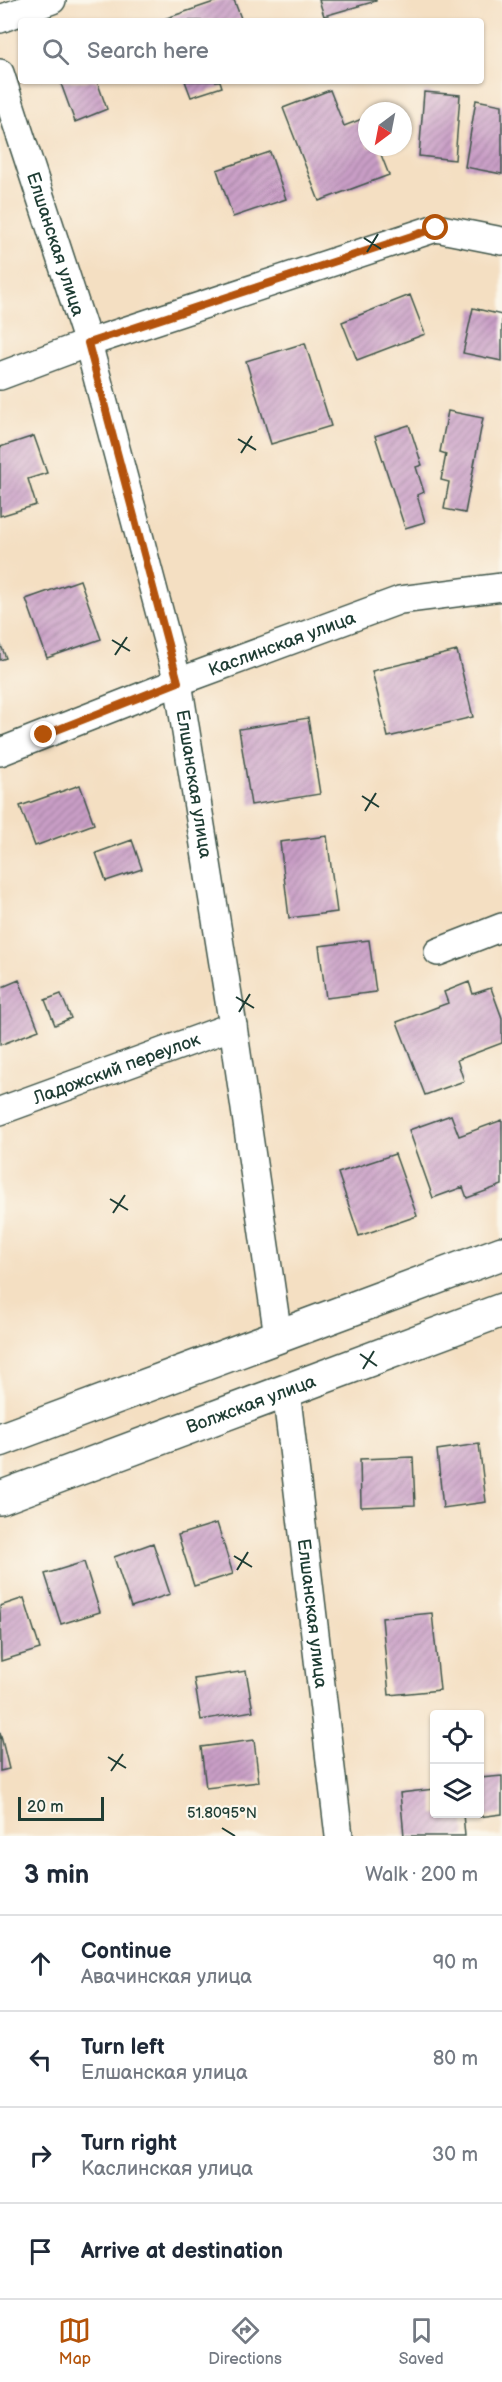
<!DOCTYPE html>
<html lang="en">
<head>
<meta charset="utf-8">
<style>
  :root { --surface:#fff; --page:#f2f2f3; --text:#1f2937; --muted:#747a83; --line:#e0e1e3; --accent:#b45309 }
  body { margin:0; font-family:"Balsamiq Sans",sans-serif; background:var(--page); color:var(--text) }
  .controls { position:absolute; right:18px; bottom:18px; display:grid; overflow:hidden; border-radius:6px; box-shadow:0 2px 4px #0004 }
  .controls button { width:54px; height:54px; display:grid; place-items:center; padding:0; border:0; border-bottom:2px solid var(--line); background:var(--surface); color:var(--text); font:30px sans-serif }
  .compass { position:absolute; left:358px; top:102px; width:54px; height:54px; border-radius:50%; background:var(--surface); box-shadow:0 2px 4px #0004; rotate:212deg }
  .scale { position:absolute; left:18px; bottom:15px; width:86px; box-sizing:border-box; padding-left:6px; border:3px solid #1f3d34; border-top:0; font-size:16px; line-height:21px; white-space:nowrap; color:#1f3d34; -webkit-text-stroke:4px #fbf7ec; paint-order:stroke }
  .stop { position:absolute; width:18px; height:18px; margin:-14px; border:4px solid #b45309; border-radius:50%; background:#fff }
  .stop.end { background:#b45309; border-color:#fff; box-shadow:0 2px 6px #0008 }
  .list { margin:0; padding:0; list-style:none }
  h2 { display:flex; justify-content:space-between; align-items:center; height:78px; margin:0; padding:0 24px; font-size:26px }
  h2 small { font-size:20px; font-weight:400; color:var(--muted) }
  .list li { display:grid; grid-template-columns:39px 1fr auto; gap:18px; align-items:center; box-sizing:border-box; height:96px; padding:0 24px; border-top:2px solid var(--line) }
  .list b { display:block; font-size:22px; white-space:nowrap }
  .list p { margin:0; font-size:20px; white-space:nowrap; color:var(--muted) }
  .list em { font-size:20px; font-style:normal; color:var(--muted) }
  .icon { flex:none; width:33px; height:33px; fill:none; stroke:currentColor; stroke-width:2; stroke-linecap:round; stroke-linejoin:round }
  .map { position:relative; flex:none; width:502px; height:1836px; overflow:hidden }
  .search { position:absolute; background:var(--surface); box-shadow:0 2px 4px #0004; left:18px; right:18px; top:18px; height:66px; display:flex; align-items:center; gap:15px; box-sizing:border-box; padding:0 21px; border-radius:6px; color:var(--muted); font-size:22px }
  .sheet { height:462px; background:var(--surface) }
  nav { display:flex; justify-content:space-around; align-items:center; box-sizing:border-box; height:84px; border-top:2px solid var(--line); background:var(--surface); font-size:16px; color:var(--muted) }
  nav a { display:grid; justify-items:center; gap:3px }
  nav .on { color:var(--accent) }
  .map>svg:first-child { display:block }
  .building { fill:url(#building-hatch) }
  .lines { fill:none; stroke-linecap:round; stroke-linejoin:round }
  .minor-casing { stroke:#3f5549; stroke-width:30 }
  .tertiary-casing { stroke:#3f5549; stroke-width:36 }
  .minor { stroke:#fff; stroke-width:27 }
  .tertiary { stroke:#fff; stroke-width:33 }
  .route { stroke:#b45309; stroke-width:8 }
  .ticks { fill:none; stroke:#1f3d34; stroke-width:2 }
  .labels { text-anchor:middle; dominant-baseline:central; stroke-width:4.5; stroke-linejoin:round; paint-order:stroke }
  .street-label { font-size:18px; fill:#1f3d34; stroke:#fbf7ec }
  .ticks-label { font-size:15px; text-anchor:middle; fill:#1f3d34; stroke:#fbf7ec; stroke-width:4.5; stroke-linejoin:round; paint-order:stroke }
</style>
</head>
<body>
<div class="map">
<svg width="502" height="1836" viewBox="0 0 502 1836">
  <defs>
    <pattern id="building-hatch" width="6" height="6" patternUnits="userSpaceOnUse" patternTransform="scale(1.5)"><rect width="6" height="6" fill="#c99ec6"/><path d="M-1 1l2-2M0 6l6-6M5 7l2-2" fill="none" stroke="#a382a2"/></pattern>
  </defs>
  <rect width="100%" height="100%" fill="#fbf7ec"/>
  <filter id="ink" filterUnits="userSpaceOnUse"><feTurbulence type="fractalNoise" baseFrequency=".0167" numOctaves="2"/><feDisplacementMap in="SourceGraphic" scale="12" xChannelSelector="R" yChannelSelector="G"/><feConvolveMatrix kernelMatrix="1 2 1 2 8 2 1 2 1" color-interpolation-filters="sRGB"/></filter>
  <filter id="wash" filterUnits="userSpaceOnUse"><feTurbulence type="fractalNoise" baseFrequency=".008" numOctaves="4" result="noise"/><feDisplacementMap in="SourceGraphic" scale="24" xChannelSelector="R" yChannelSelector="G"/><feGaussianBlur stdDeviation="1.35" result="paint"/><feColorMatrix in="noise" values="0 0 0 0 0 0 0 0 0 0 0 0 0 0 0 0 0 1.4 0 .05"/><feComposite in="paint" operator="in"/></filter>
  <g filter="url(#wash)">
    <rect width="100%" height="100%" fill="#f4dfc2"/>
    <g id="blocks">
      <path class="building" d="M220 0H234L242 21H165L164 19Z
        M319 0H376V1L324 16Z
        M60 81H97L107 109 75 122Z
        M185 81H220L222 87 191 97Z
        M330 90 344 126 367 117V147H378L389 175 319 201 283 108Z
        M424 92 460 95 455 160 419 156Z
        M476 100 502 105V174L465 167Z
        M270 152 286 199 233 217 217 170Z
        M410 295 425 334 357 360 342 322Z
        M473 308 502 315V361L463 353Z
        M305 343 331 426 271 444 246 361Z
        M448 411 483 418 465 513 444 509 449 482 441 480 446 454 440 452Z
        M409 425 422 465 416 467 424 492 417 495 425 522 405 528 375 436Z
        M34 436 47 473 28 479 36 505 0 516V447Z
        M80 580 101 639 47 658 26 599Z
        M0 643 6 658 0 660Z
        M457 651 473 717 388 737 372 671Z
        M308 718 320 794 251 805 239 729Z
        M80 785 94 824 35 846 20 806Z
        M327 836 337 912 289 918 280 842Z
        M132 840 142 869 106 881 96 853Z
        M369 940 376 992 326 998 319 946Z
        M19 980 39 1030 0 1045V988Z
        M469 982 473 994 491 988 502 1018V1043L457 1060 464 1081 425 1095 397 1022 448 1003 444 992Z
        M61 994 71 1018 55 1025 45 1000Z
        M451 1115 459 1136 502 1120V1185L467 1198 463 1187 433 1198 409 1130Z
        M395 1154 417 1216 359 1236 338 1173Z
        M479 1444 486 1502 443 1508 437 1450Z
        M413 1457 415 1505 361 1507 360 1459Z
        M217 1523 233 1574 194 1586 178 1535Z
        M153 1543 170 1594 131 1607 114 1557Z
        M84 1562 100 1612 61 1624 45 1574Z
        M24 1598 40 1649 1 1661 0 1606Z
        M432 1613 440 1690 389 1695 382 1618Z
        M246 1671 253 1711 201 1720 194 1679Z
        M0 1732 9 1769 0 1771Z
        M254 1740 259 1782 206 1788 201 1747Z
        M502 1776V1814L479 1817 480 1778Z
        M434 1789V1814H463L465 1836H404L400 1793Z"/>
    </g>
  </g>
  <g filter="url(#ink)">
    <use href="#blocks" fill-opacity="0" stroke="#3f5549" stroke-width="1.5"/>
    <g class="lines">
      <g class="minor-casing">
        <g id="minor">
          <path d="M0 19 52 0"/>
          <path id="s1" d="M0 73 88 343 178 682 233 1026 278 1336"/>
          <path d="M0 376 88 343 436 228 502 241"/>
          <path id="s2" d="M0 752 178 682 400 600 502 587"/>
          <path d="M438 952 502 927"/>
          <path id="s3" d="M0 1111 233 1026"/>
          <path id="s4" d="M286 1390 339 1836"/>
        </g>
      </g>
      <g class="tertiary-casing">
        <g id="tertiary">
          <path d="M0 1440 502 1253"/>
          <path id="s5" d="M0 1498 502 1310"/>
        </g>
      </g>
      <use href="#minor" class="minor"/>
      <use href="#tertiary" class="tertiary"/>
    </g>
  </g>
  <g class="lines" filter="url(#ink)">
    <path class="route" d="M44 735 178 682 88 343 436 228"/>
  </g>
  <path class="ticks" d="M364 238 381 249M367 252 378 234M238 439 256 450M241 453 252 436M112 640 130 651M115 655 127 637M362 796 379 807M365 811 376 793M236 997 254 1008M239 1012 250 994M110 1199 128 1210M113 1213 125 1195M360 1354 377 1366M363 1369 374 1351M234 1556 252 1567M237 1570 248 1552M108 1757 126 1768M111 1771 123 1754M222 1828 235 1836"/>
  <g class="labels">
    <g class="street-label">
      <text stroke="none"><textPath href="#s1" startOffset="180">Елшанская улица</textPath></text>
      <text stroke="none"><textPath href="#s2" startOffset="302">Каслинская улица</textPath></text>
      <text stroke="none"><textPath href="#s1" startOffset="738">Елшанская улица</textPath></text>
      <text stroke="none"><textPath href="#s3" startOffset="124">Ладожский переулок</textPath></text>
      <text stroke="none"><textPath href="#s5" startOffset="268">Волжская улица</textPath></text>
      <text stroke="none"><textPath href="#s4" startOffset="225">Елшанская улица</textPath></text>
    </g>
  </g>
  <g class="ticks-label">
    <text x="222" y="1818">51.8095°N</text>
  </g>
</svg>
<div class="controls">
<button><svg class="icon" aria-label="locate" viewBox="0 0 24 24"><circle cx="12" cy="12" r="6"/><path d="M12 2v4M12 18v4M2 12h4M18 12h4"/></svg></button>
<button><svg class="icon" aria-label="layers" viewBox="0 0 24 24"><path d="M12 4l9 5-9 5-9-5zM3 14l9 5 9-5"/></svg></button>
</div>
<svg class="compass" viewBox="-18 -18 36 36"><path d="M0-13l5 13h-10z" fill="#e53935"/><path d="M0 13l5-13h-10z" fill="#747a83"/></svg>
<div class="scale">20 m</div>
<div class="stop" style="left:436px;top:228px"></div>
<div class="stop end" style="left:44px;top:735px"></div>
<div class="search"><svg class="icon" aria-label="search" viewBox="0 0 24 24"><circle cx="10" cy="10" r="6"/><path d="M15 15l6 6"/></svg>Search here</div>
</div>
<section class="sheet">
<h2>3 min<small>Walk · 200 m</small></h2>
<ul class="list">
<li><svg class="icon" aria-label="ahead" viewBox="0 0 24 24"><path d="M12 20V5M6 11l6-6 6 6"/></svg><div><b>Continue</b><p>Авачинская улица</p></div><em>90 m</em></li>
<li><svg class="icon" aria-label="left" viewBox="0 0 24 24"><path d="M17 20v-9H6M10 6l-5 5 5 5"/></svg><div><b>Turn left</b><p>Елшанская улица</p></div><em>80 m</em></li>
<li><svg class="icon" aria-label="right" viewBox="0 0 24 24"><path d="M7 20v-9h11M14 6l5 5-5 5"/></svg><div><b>Turn right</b><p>Каслинская улица</p></div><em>30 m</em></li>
<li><svg class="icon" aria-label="arrive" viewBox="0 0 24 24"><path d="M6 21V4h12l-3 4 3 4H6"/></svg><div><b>Arrive at destination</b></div></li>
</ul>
</section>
<nav>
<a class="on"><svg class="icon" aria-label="map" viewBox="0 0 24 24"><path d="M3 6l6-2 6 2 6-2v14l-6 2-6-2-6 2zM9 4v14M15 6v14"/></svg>Map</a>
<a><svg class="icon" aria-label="directions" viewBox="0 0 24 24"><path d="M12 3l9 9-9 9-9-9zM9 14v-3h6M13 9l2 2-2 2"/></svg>Directions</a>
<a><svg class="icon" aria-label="saved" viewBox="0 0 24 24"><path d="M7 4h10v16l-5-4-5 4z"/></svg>Saved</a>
</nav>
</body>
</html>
